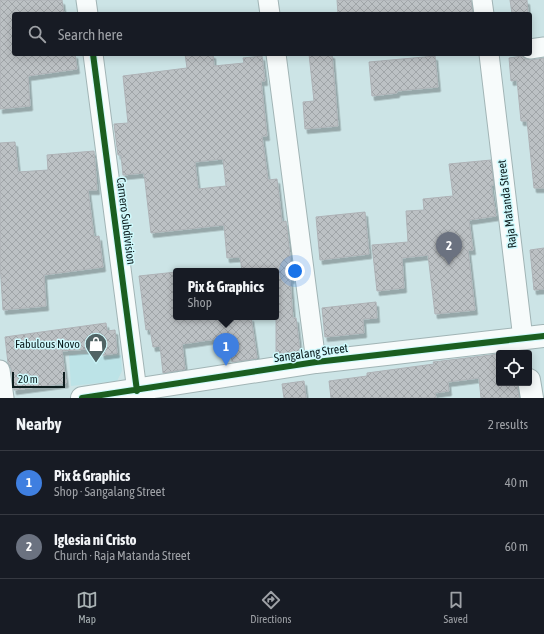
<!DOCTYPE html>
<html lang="en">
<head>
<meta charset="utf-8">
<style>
  :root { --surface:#171b24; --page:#20242c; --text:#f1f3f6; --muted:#9ea1a6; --line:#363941; --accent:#a9b2b4 }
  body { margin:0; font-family:"Asap Condensed",sans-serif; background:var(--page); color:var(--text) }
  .controls { position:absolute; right:12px; bottom:12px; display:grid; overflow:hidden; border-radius:4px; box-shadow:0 2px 10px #0003 }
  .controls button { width:36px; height:36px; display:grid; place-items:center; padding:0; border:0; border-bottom:1px solid var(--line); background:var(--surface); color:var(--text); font:20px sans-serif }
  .scale { position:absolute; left:12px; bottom:10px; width:53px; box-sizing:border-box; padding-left:4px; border:2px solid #0d1d1e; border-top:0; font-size:11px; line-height:14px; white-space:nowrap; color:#0d1d1e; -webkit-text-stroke:3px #cffafd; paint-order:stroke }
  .you { position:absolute; left:295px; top:271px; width:14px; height:14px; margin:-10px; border:3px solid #fff; border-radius:50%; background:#1a73e8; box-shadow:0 0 0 6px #1a73e833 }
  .badge { display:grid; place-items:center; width:26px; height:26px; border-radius:50%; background:var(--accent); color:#fff; font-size:13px; font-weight:700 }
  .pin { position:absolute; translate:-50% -33px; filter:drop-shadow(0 1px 2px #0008) }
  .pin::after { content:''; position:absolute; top:21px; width:14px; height:12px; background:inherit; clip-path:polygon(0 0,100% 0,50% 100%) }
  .popup { position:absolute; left:173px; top:268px; width:106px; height:52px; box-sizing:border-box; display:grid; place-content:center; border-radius:4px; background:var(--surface); filter:drop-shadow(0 1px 3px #0005); font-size:13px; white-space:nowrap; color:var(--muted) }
  .popup b { font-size:15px; color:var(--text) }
  .popup::after { content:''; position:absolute; left:50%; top:100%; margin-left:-8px; border:8px solid transparent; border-top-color:var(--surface) }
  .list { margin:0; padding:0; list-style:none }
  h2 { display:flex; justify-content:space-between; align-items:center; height:52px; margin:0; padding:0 16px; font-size:17px }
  h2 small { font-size:13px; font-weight:400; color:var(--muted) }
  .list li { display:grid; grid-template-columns:26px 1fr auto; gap:12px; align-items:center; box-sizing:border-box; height:64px; padding:0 16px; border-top:1px solid var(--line) }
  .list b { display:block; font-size:15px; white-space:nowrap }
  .list p { margin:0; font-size:13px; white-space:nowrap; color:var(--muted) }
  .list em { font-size:13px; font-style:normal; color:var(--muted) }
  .icon { flex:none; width:22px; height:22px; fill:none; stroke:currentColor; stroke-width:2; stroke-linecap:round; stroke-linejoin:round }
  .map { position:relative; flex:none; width:544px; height:398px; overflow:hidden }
  .search { position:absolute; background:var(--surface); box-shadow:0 2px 10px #0003; left:12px; right:12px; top:12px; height:44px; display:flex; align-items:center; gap:10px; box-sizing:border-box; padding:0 14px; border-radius:4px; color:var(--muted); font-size:15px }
  .sheet { height:180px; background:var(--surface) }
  nav { display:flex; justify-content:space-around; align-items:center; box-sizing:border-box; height:56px; border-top:1px solid var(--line); background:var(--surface); font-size:11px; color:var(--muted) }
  nav a { display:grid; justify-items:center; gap:2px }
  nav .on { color:var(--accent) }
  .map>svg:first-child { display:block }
  .built { fill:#bce3e7 }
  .building { fill:url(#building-cross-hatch); stroke:#aeb2b6; fill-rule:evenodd; filter:url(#shadow) }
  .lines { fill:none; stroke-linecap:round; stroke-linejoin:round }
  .minor-casing { stroke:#a1b4b5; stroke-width:21 }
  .tertiary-casing { stroke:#a1b4b5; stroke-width:24 }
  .minor { stroke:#f7fbfb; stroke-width:19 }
  .tertiary { stroke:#f7fbfb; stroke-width:22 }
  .cycleway-casing { stroke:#cffafd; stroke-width:8 }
  .cycleway { stroke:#1b5e20; stroke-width:6 }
  .labels { text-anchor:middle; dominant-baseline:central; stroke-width:3; stroke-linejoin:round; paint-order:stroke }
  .street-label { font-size:12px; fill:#0d1d1e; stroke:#cffafd }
  .poi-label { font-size:12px; fill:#0d1d1e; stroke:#cffafd; text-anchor:end }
</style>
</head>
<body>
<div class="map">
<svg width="544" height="398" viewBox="0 0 544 398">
  <defs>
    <pattern id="building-cross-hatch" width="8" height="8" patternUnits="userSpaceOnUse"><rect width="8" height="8" fill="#bcc1c4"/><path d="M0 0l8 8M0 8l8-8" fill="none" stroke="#a0a5a8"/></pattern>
    <filter id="shadow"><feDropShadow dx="2.5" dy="4.5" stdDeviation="0" flood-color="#0004"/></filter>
  </defs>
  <rect width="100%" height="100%" fill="#cce4e6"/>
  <path class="built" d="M98 353 100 357 121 355 122 371 117 381 71 386 69 355Z"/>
  <path class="building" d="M0 0H62L64 14H14V54H75L77 69 28 76 30 106 0 109Z
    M337 0H471L473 14H338Z
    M510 0H527L528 14H512Z
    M185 54H213L214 66 244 63 243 58 262 56 265 81H261L267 136H262L268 180 277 179 282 222 286 221 290 256 292 279H290L293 318H296L300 352 276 356V271H242L240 257 227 258 224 225 151 233 144 173 123 175 121 155H118L114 124 128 123 123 76 187 68ZM223 159 226 186 198 189 195 162Z
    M309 54H332L338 126 305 129 303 102 314 101Z
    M435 56 438 87 397 91V93L372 96 369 62Z
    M522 56 526 59 531 60 544 58V188H534L527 121H521L517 80 511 81 509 58Z
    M15 142 18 172 48 170 47 155 94 151 97 190H88L94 237 99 236 103 267 44 275 46 306 3 310 0 264V143Z
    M491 160 494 185H491L496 216 469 220 473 250H468L475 310 435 314 428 255 402 258 404 288 377 291 372 245 408 242 406 211 424 210 423 199 453 196 449 164Z
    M365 212 369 254 320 260 316 217Z
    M544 248V289L534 290 530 250Z
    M176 272V317H251L257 358 232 362 229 337 182 344 185 369 163 373 160 346 153 347 150 329 146 330 139 276Z
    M376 302 377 318 363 319 364 333 325 337 322 308Z
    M106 323 107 331 115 330 117 353 102 355 101 348 62 351 66 383 14 390 11 368 8 363 5 337Z
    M499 354V383H517L519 398H481L479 378 448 382 449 391 435 393 436 398H331L329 381 367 376V373L434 364 433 362Z
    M304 381 306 398H284L282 384Z"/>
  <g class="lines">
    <g class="minor-casing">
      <path id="minor" d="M86 0 88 14
        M268 0 270 14
        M482 0 484 14
        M530 49 544 47
        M93 54 137 391
        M276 54 316 362
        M489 54 523 339
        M0 370 4 398"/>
    </g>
    <g class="tertiary-casing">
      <path id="tertiary" d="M529 380 532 398
        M82 398 316 362 544 336"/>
    </g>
    <use href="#minor" class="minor"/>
    <use href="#tertiary" class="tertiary"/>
    <g class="cycleway-casing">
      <path id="cycleway" d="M93 54 137 391
        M82 398 316 362 544 336"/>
    </g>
    <use href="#cycleway" class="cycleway"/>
  </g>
  <defs>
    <g id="shop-pin" transform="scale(1.15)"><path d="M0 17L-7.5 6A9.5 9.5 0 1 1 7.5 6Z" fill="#506364" stroke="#cffafd"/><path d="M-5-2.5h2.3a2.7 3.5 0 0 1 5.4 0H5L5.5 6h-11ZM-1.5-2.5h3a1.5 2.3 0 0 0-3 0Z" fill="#fff"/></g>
  </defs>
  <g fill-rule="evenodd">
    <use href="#shop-pin" x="96" y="344"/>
  </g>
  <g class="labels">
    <g class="street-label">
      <text transform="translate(507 204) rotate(-97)">Raja Matanda Street</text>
      <text transform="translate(126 221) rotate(83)">Carnero Subdivision</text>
      <text transform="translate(311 353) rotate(-8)">Sangalang Street</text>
    </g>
    <g class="poi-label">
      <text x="80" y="344">Fabulous Novo</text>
    </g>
  </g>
</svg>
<div class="controls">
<button><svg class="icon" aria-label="locate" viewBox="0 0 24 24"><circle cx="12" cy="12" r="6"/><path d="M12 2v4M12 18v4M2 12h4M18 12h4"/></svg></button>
</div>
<div class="scale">20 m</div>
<div class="you"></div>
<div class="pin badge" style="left:226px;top:366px;background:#3f7fe0">1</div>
<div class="popup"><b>Pix &amp; Graphics</b>Shop</div>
<div class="pin badge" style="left:449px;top:265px;background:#6b7280">2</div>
<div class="search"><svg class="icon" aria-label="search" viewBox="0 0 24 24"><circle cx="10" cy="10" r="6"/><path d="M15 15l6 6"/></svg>Search here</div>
</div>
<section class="sheet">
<h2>Nearby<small>2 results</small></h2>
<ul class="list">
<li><span class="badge" style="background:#3f7fe0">1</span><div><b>Pix &amp; Graphics</b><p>Shop · Sangalang Street</p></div><em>40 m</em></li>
<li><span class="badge" style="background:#6b7280">2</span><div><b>Iglesia ni Cristo</b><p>Church · Raja Matanda Street</p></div><em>60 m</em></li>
</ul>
</section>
<nav>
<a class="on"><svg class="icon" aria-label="map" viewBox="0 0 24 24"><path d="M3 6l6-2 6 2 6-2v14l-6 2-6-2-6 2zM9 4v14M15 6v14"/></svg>Map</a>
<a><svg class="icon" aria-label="directions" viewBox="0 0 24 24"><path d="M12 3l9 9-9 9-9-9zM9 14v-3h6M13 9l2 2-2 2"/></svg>Directions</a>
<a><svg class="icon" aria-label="saved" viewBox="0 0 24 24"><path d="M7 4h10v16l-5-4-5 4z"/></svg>Saved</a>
</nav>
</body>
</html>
